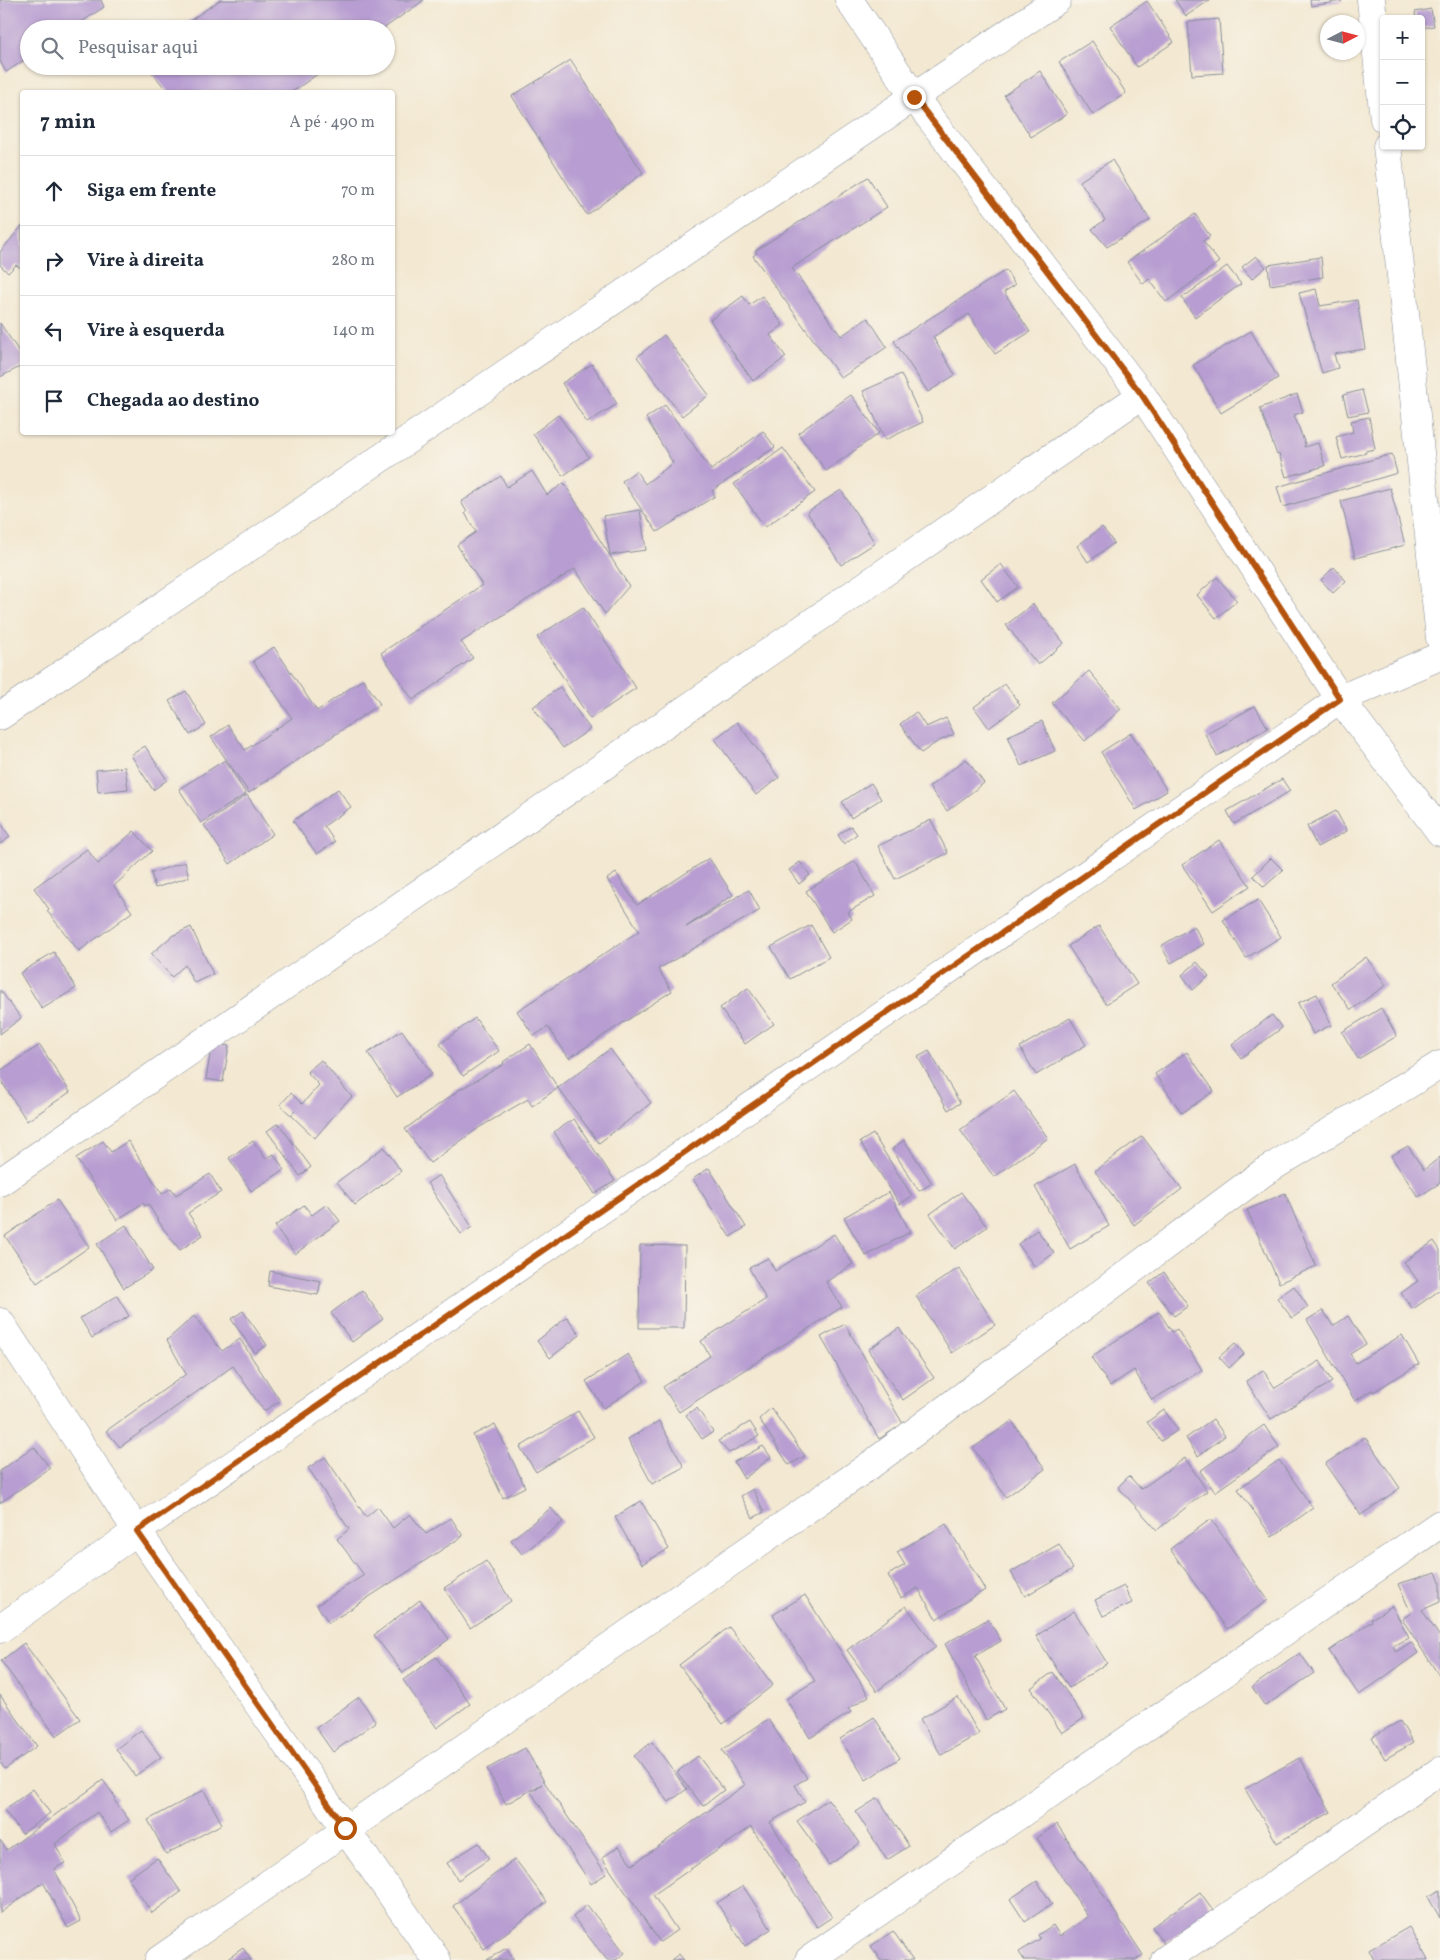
<!DOCTYPE html>
<html lang="pt">
<head>
<meta charset="utf-8">
<style>
  :root { --surface:#fff; --page:#f6f6f7; --text:#1f2937; --muted:#747a83; --line:#e0e1e3 }
  body { margin:0; font-family:Vollkorn,serif; background:var(--page); color:var(--text) }
  .controls { position:absolute; right:15px; top:15px; display:grid; overflow:hidden; border-radius:5px; box-shadow:0 1px 4px #0004 }
  .controls button { width:45px; height:45px; display:grid; place-items:center; padding:0; border:0; border-bottom:1px solid var(--line); background:var(--surface); color:var(--text); font:25px sans-serif }
  .compass { position:absolute; left:1320px; top:15px; width:45px; height:45px; border-radius:50%; background:var(--surface); box-shadow:0 1px 4px #0004; rotate:84deg }
  .stop { position:absolute; width:15px; height:15px; margin:-11px; border:4px solid #b45309; border-radius:50%; background:#fff }
  .stop.end { background:#b45309; border-color:#fff; box-shadow:0 1px 5px #0008 }
  .list { margin:0; padding:0; list-style:none }
  h2 { display:flex; justify-content:space-between; align-items:center; height:65px; margin:0; padding:0 20px; font-size:21px }
  h2 small { font-size:16px; font-weight:400; color:var(--muted) }
  .list li { display:grid; grid-template-columns:32px 1fr auto; gap:15px; align-items:center; box-sizing:border-box; height:70px; padding:0 20px; border-top:1px solid var(--line) }
  .list b { display:block; font-size:19px; white-space:nowrap }
  .list em { font-size:16px; font-style:normal; color:var(--muted) }
  .icon { flex:none; width:28px; height:28px; fill:none; stroke:currentColor; stroke-width:2; stroke-linecap:round; stroke-linejoin:round }
  .map { position:relative; flex:none; width:1440px; height:1960px; overflow:hidden }
  .search { position:absolute; background:var(--surface); box-shadow:0 1px 4px #0004; left:20px; top:20px; width:375px; height:55px; display:flex; align-items:center; gap:12px; box-sizing:border-box; padding:0 18px; border-radius:28px; color:var(--muted); font-size:19px }
  .panel { position:absolute; background:var(--surface); box-shadow:0 1px 4px #0004; left:20px; top:90px; width:375px; height:345px; border-radius:5px }
  .map>svg:first-child { display:block }
  .building { fill:#b79dd1 }
  .lines { fill:none; stroke-linecap:round; stroke-linejoin:round }
  .minor-casing { stroke:#878c98; stroke-width:29 }
  .tertiary-casing { stroke:#878c98; stroke-width:29 }
  .minor { stroke:#fff; stroke-width:28 }
  .tertiary { stroke:#fff; stroke-width:28 }
  .route { stroke:#b45309; stroke-width:6 }
</style>
</head>
<body>
<div class="map">
<svg width="1440" height="1960" viewBox="0 0 1440 1960">
  <rect width="100%" height="100%" fill="#f7f3e8"/>
  <filter id="ink" filterUnits="userSpaceOnUse"><feTurbulence type="fractalNoise" baseFrequency=".02" numOctaves="2"/><feDisplacementMap in="SourceGraphic" scale="10" xChannelSelector="R" yChannelSelector="G"/><feConvolveMatrix kernelMatrix="1 2 1 2 8 2 1 2 1" color-interpolation-filters="sRGB"/></filter>
  <filter id="wash" filterUnits="userSpaceOnUse"><feTurbulence type="fractalNoise" baseFrequency=".0096" numOctaves="4" result="noise"/><feDisplacementMap in="SourceGraphic" scale="20" xChannelSelector="R" yChannelSelector="G"/><feGaussianBlur stdDeviation="1.12" result="paint"/><feColorMatrix in="noise" values="0 0 0 0 0 0 0 0 0 0 0 0 0 0 0 0 0 1.4 0 .05"/><feComposite in="paint" operator="in"/></filter>
  <g filter="url(#wash)">
    <rect width="100%" height="100%" fill="#f3e8d1"/>
    <g id="blocks">
      <path class="building" d="M0 0H101L104 7 71 29H29V57L6 72 0 61Z
        M220 0H424L383 29H178Z
        M1175 0H1210L1186 16Z
        M1310 0H1342V1L1311 6Z
        M1147 1 1174 42 1137 67 1110 26Z
        M1431 9 1434 26 1421 28V19H1416L1415 12Z
        M1219 19 1223 73 1192 75 1188 22Z
        M1092 41 1126 93 1093 115 1059 62Z
        M571 60 643 173 587 215 512 96Z
        M147 66H329L292 92H168Z
        M1040 71 1067 114 1031 137 1004 95Z
        M1112 160 1150 220 1107 247 1092 229 1105 220 1080 181Z
        M868 177 887 207 792 268 841 336 868 318 887 347 841 378 753 256 757 253 755 251Z
        M1195 214 1210 236 1203 241 1219 262 1166 302 1149 279 1143 284 1127 262Z
        M22 226V269L16 265 8 273 0 265V252Z
        M1256 256 1266 267 1252 279 1242 267Z
        M1321 257 1323 277 1270 285 1268 265Z
        M1227 266 1241 284 1195 317 1182 298Z
        M1006 270 1015 285 1004 292 1030 332 995 354 969 314 933 337 955 375 928 392 894 341Z
        M1316 289 1320 306 1357 300 1365 349 1334 354 1338 368 1322 373 1299 293Z
        M743 296 749 305 762 296 783 325 770 335 786 357 753 381 710 320Z
        M0 323 22 356V366L0 377Z
        M1251 331 1278 378 1221 413 1193 365Z
        M664 335 709 395 682 416 637 357Z
        M592 364 617 404 587 423 562 383Z
        M901 374 923 422 885 440 863 391Z
        M1362 390 1368 412 1348 416 1343 395Z
        M1297 394 1303 412 1294 415 1305 444 1304 447 1318 443 1325 466 1286 477 1279 454 1277 455 1260 408Z
        M851 395 879 433 826 471 798 433Z
        M665 405 711 470 763 431 775 447 712 491 715 496 657 532 622 481 636 471 645 484 673 463 646 418Z
        M558 415 589 457 563 476 533 434Z
        M1369 417 1375 449 1365 451 1366 453 1342 459 1336 437 1353 432 1351 421Z
        M783 448 815 492 765 527 734 484Z
        M1392 454 1397 473 1283 507 1277 487Z
        M532 471 547 495 564 483 629 586 605 614 575 569 461 642 473 658 413 700 381 653 482 585 457 545 476 532 465 513 467 512 461 502 501 476 507 487Z
        M1390 488 1405 545 1355 558 1341 501Z
        M841 490 875 543 841 565 807 512Z
        M640 510 646 550 610 555 603 516Z
        M1102 527 1114 543 1088 562 1077 546Z
        M1001 564 1018 587 997 602 981 579Z
        M1334 567 1346 581 1333 593 1321 580Z
        M1217 577 1237 601 1216 618 1197 595Z
        M1033 604 1064 643 1038 665 1006 625Z
        M583 607 636 688 590 719 537 637Z
        M274 647 317 711 363 679 380 704 249 793 211 737 228 725 245 750 292 718 253 661Z
        M1089 671 1121 709 1085 741 1052 703Z
        M1005 684 1020 705 989 728 974 707Z
        M560 687 590 729 563 748 533 707Z
        M186 691 206 725 190 735 169 701Z
        M1255 706 1268 728 1217 756 1205 734Z
        M916 712 926 727 946 718 954 734 937 742 921 753 900 724Z
        M1042 721 1055 751 1021 766 1008 736Z
        M737 722 779 778 756 795 715 739Z
        M1131 733 1167 791 1136 810 1101 752Z
        M145 746 167 780 153 790 131 755Z
        M966 759 984 783 947 811 929 787Z
        M225 760 246 794 201 823 179 789Z
        M125 767 128 789 98 792 96 770Z
        M1282 779 1290 791 1234 824 1227 811Z
        M871 783 881 799 851 818 842 802Z
        M338 789 351 807 324 826 335 842 317 854 293 821Z
        M247 795 273 834 230 864 204 825Z
        M1336 811 1347 831 1317 847 1307 826Z
        M931 820 948 853 895 879 878 846Z
        M0 822 10 837 0 844Z
        M851 826 857 834 844 844 838 835Z
        M134 831 152 851 114 886 132 912 79 951 47 911 49 909 34 888 87 849 98 864Z
        M1219 840 1250 886 1213 911 1182 865Z
        M709 858 733 895 686 927 749 890 760 910 658 969 672 991 569 1058 548 1027 534 1036 517 1011 639 931 607 879 616 873 637 905Z
        M1271 858 1283 870 1264 887 1253 876Z
        M855 861 875 896 848 912 852 919 832 932 806 891Z
        M185 862 189 877 155 888 151 873Z
        M800 862 810 875 799 884 789 870Z
        M1258 900 1281 937 1246 958 1223 920Z
        M811 925 829 957 790 979 771 947Z
        M1099 926 1137 984 1106 1004 1068 946Z
        M1194 926 1204 944 1171 963 1161 946Z
        M191 927 213 974 194 983 185 965 172 977 151 954 172 936Z
        M54 952 76 988 42 1009 20 973Z
        M1366 957 1386 985 1351 1010 1331 983Z
        M1197 962 1209 976 1193 990 1182 975Z
        M748 988 774 1024 745 1044 720 1008Z
        M0 990 21 1018 0 1034Z
        M1317 994 1331 1025 1313 1034 1298 1003Z
        M1381 1008 1397 1036 1358 1059 1342 1032Z
        M1272 1015 1282 1028 1241 1058 1232 1045Z
        M475 1018 499 1051 463 1076 440 1044Z
        M1070 1018 1086 1045 1036 1075 1020 1047Z
        M402 1030 432 1074 397 1097 368 1053Z
        M212 1043 229 1046 223 1082 206 1079Z
        M530 1044 558 1088 532 1106 528 1099 480 1127 430 1163 405 1129 459 1090 504 1064 503 1062Z
        M40 1045 70 1092 27 1121 0 1079V1071Z
        M610 1049 651 1103 599 1143 558 1088Z
        M929 1051 960 1103 948 1110 918 1057Z
        M1187 1052 1214 1091 1182 1113 1155 1074Z
        M321 1060 352 1097 342 1106 315 1138 291 1115 295 1111 291 1115 280 1105 291 1093 302 1104 319 1085 307 1072Z
        M1014 1091 1048 1138 994 1177 960 1130Z
        M574 1119 615 1181 595 1194 554 1132Z
        M278 1123 311 1167 300 1176 267 1131Z
        M873 1134 912 1196 900 1204 860 1142Z
        M1142 1136 1182 1189 1134 1225 1095 1171Z
        M904 1140 932 1183 919 1191 892 1149Z
        M103 1141 111 1152 128 1141 162 1194 171 1188 176 1195 210 1174 221 1192 188 1213 203 1235 180 1250 163 1228 148 1204 145 1206 143 1203 117 1220 76 1158Z
        M253 1141 266 1159 274 1154 284 1170 251 1191 229 1158Z
        M1408 1146 1424 1170 1440 1157V1183L1418 1197 1391 1156Z
        M384 1147 401 1171 355 1205 337 1182Z
        M1075 1164 1109 1226 1070 1249 1035 1187Z
        M709 1168 746 1227 730 1237 693 1179Z
        M439 1175 472 1227 461 1234 427 1183Z
        M889 1192 910 1232 866 1256 844 1217Z
        M961 1192 987 1227 955 1249 930 1214Z
        M1285 1193 1316 1266 1279 1283 1247 1210Z
        M57 1200 89 1247 37 1283 5 1236Z
        M327 1204 340 1221 295 1254 275 1226 304 1205 312 1215Z
        M126 1225 153 1270 124 1288 97 1244Z
        M1037 1230 1054 1253 1035 1267 1018 1244Z
        M834 1234 853 1264 826 1282 842 1307 679 1412 663 1387 710 1356 701 1341 766 1299 749 1268 768 1258 775 1271Z
        M1434 1241 1440 1250V1290L1413 1309 1401 1293 1418 1281 1404 1262Z
        M640 1245 685 1246 684 1328H639Z
        M959 1268 995 1325 952 1353 916 1296Z
        M270 1271 321 1281 318 1295 268 1286Z
        M1164 1272 1188 1306 1174 1316 1149 1283Z
        M1294 1286 1308 1307 1292 1318 1277 1298Z
        M362 1290 383 1319 352 1342 331 1313Z
        M117 1296 129 1316 92 1338 80 1318Z
        M1323 1310 1333 1326 1348 1316 1366 1344 1350 1354 1356 1363 1402 1335 1419 1364 1373 1392 1372 1390 1355 1401 1307 1320Z
        M243 1311 267 1345 255 1353 231 1319Z
        M1159 1312 1172 1332 1177 1329 1202 1370 1152 1400 1134 1370 1110 1386 1091 1357Z
        M194 1316 222 1351 240 1339 280 1401 264 1411 233 1366 120 1447 106 1431 186 1374 167 1340Z
        M567 1317 580 1335 550 1358 537 1341Z
        M845 1324 903 1424 879 1439 821 1337Z
        M899 1328 934 1378 903 1400 868 1350Z
        M1235 1343 1244 1354 1229 1368 1219 1357Z
        M628 1354 645 1381 604 1408 586 1381Z
        M1320 1361 1332 1382 1271 1419 1246 1381 1263 1370 1275 1388Z
        M697 1408 713 1432 702 1439 686 1415Z
        M771 1408 805 1456 789 1465 759 1419Z
        M1164 1410 1178 1430 1161 1441 1147 1422Z
        M578 1411 594 1437 536 1472 520 1447Z
        M1213 1419 1225 1436 1198 1456 1186 1438Z
        M659 1421 684 1467 652 1484 628 1439Z
        M1012 1421 1045 1469 1006 1497 973 1448Z
        M750 1422 759 1436 729 1453 718 1441Z
        M495 1424 525 1487 503 1498 473 1435Z
        M1264 1425 1279 1447 1215 1492 1200 1471Z
        M1365 1437 1400 1488 1361 1515 1325 1464Z
        M763 1446 771 1457 744 1479 734 1462Z
        M34 1447 50 1468 0 1503V1471Z
        M325 1457 366 1517 378 1507 393 1528 410 1514 426 1534 451 1518 463 1536 329 1623 317 1605 364 1575 337 1539 349 1529 308 1468Z
        M1185 1458 1207 1491 1157 1530 1118 1487 1129 1476 1141 1489Z
        M1279 1460 1313 1508 1272 1537 1238 1489Z
        M753 1489 764 1512 753 1518 741 1496Z
        M641 1501 669 1549 642 1564 615 1517Z
        M551 1508 563 1522 522 1554 511 1540Z
        M1211 1519 1268 1600 1227 1629 1170 1549Z
        M946 1524 985 1590 936 1619 918 1588 901 1598 888 1575 905 1565 897 1552Z
        M1059 1544 1073 1569 1025 1596 1011 1572Z
        M486 1561 511 1601 470 1628 444 1588Z
        M1436 1572 1440 1581V1602L1422 1610 1440 1637V1677L1402 1619 1411 1613 1398 1584Z
        M1124 1586 1132 1603 1103 1616 1095 1600Z
        M805 1595 869 1696 848 1709 851 1712 810 1738 786 1699 815 1681 773 1615Z
        M420 1600 449 1639 403 1673 374 1635Z
        M906 1606 936 1647 877 1691 847 1650Z
        M1392 1606 1409 1637 1393 1646 1396 1652 1411 1642 1418 1653 1359 1695 1329 1651 1372 1621 1371 1619Z
        M1074 1611 1107 1663 1069 1688 1036 1636Z
        M988 1619 1001 1641 975 1656 1005 1709 986 1720 945 1644Z
        M729 1627 773 1685 723 1724 679 1665Z
        M24 1643 80 1719 56 1736 1 1661Z
        M1300 1653 1314 1673 1265 1706 1252 1687Z
        M436 1657 470 1704 437 1728 403 1680Z
        M1053 1672 1084 1718 1062 1733 1031 1688Z
        M0 1695 37 1746 5 1769 0 1762Z
        M359 1697 376 1722 333 1752 316 1728Z
        M958 1697 979 1734 941 1755 920 1719Z
        M874 1717 900 1758 866 1780 840 1739Z
        M768 1719 807 1778 795 1785 805 1802 770 1822 832 1917 817 1927 751 1827 653 1895 677 1930 660 1942 602 1858 619 1846 632 1865 745 1785 722 1750Z
        M1400 1721 1413 1743 1385 1759 1372 1737Z
        M141 1730 161 1757 135 1776 116 1749Z
        M652 1742 687 1789 669 1802 634 1756Z
        M525 1748 545 1783 606 1874 591 1884 531 1792 542 1784 506 1804 487 1769Z
        M698 1756 724 1790 703 1806 677 1772Z
        M1299 1758 1331 1812 1277 1843 1245 1789Z
        M103 1780 116 1798 114 1800 129 1820 111 1832 97 1812 55 1844 65 1863 54 1869 81 1921 68 1928 43 1882 0 1913V1840L7 1850Z
        M33 1789 50 1813 22 1834 4 1810Z
        M204 1790 222 1824 166 1854 148 1820Z
        M878 1798 909 1846 887 1860 856 1812Z
        M828 1799 860 1843 829 1865 797 1821Z
        M1057 1824 1143 1955 1135 1960H1024L1019 1952 1040 1939 1038 1935 1053 1925 1060 1936 1088 1917 1037 1838Z
        M479 1843 489 1859 458 1880 447 1863Z
        M157 1858 181 1892 152 1913 128 1878Z
        M515 1859 547 1902 484 1949 453 1906Z
        M1037 1881 1052 1904 1025 1922 1010 1899Z
        M743 1886 771 1929 745 1946 717 1903Z
        M1440 1890V1918L1428 1897Z
        M1200 1892 1213 1910 1164 1944 1152 1927Z
        M587 1905 625 1953 616 1960H607L573 1917Z
        M1409 1927 1428 1960H1374L1369 1950Z
        M893 1931 913 1960H880L871 1946Z
        M243 1948 251 1960H226Z
        M506 1948 514 1960H487Z
        M679 1954 684 1960H671Z"/>
    </g>
  </g>
  <g filter="url(#ink)">
    <use href="#blocks" fill-opacity="0" stroke="#878c98" stroke-width="1"/>
    <g class="lines">
      <g class="minor-casing">
        <path id="minor" d="M1371 0 1384 119
          M1387 146 1440 638
          M0 716 1057 0
          M0 1182 1142 395
          M0 1322 137 1531 437 1960
          M0 1629 137 1531 1340 699 1440 656
          M159 1960 869 1466 1264 1172 1440 1065
          M809 1960 1440 1524
          M1165 1960 1440 1771"/>
      </g>
      <g class="tertiary-casing">
        <path id="tertiary" d="M849 0 914 97 1142 395 1340 699 1440 832"/>
      </g>
      <use href="#minor" class="minor"/>
      <use href="#tertiary" class="tertiary"/>
    </g>
  </g>
  <g class="lines" filter="url(#ink)">
    <path class="route" d="M345 1828 137 1531 1340 699 1142 395 914 97"/>
  </g>
</svg>
<div class="controls">
<button>+</button>
<button>−</button>
<button><svg class="icon" aria-label="locate" viewBox="0 0 24 24"><circle cx="12" cy="12" r="6"/><path d="M12 2v4M12 18v4M2 12h4M18 12h4"/></svg></button>
</div>
<svg class="compass" viewBox="-18 -18 36 36"><path d="M0-13l5 13h-10z" fill="#e53935"/><path d="M0 13l5-13h-10z" fill="#747a83"/></svg>
<div class="stop" style="left:345px;top:1828px"></div>
<div class="stop end" style="left:914px;top:97px"></div>
<div class="search"><svg class="icon" aria-label="search" viewBox="0 0 24 24"><circle cx="10" cy="10" r="6"/><path d="M15 15l6 6"/></svg>Pesquisar aqui</div>
<section class="panel">
<h2>7 min<small>A pé · 490 m</small></h2>
<ul class="list">
<li><svg class="icon" aria-label="ahead" viewBox="0 0 24 24"><path d="M12 20V5M6 11l6-6 6 6"/></svg><div><b>Siga em frente</b></div><em>70 m</em></li>
<li><svg class="icon" aria-label="right" viewBox="0 0 24 24"><path d="M7 20v-9h11M14 6l5 5-5 5"/></svg><div><b>Vire à direita</b></div><em>280 m</em></li>
<li><svg class="icon" aria-label="left" viewBox="0 0 24 24"><path d="M17 20v-9H6M10 6l-5 5 5 5"/></svg><div><b>Vire à esquerda</b></div><em>140 m</em></li>
<li><svg class="icon" aria-label="arrive" viewBox="0 0 24 24"><path d="M6 21V4h12l-3 4 3 4H6"/></svg><div><b>Chegada ao destino</b></div></li>
</ul>
</section>
</div>
</body>
</html>
